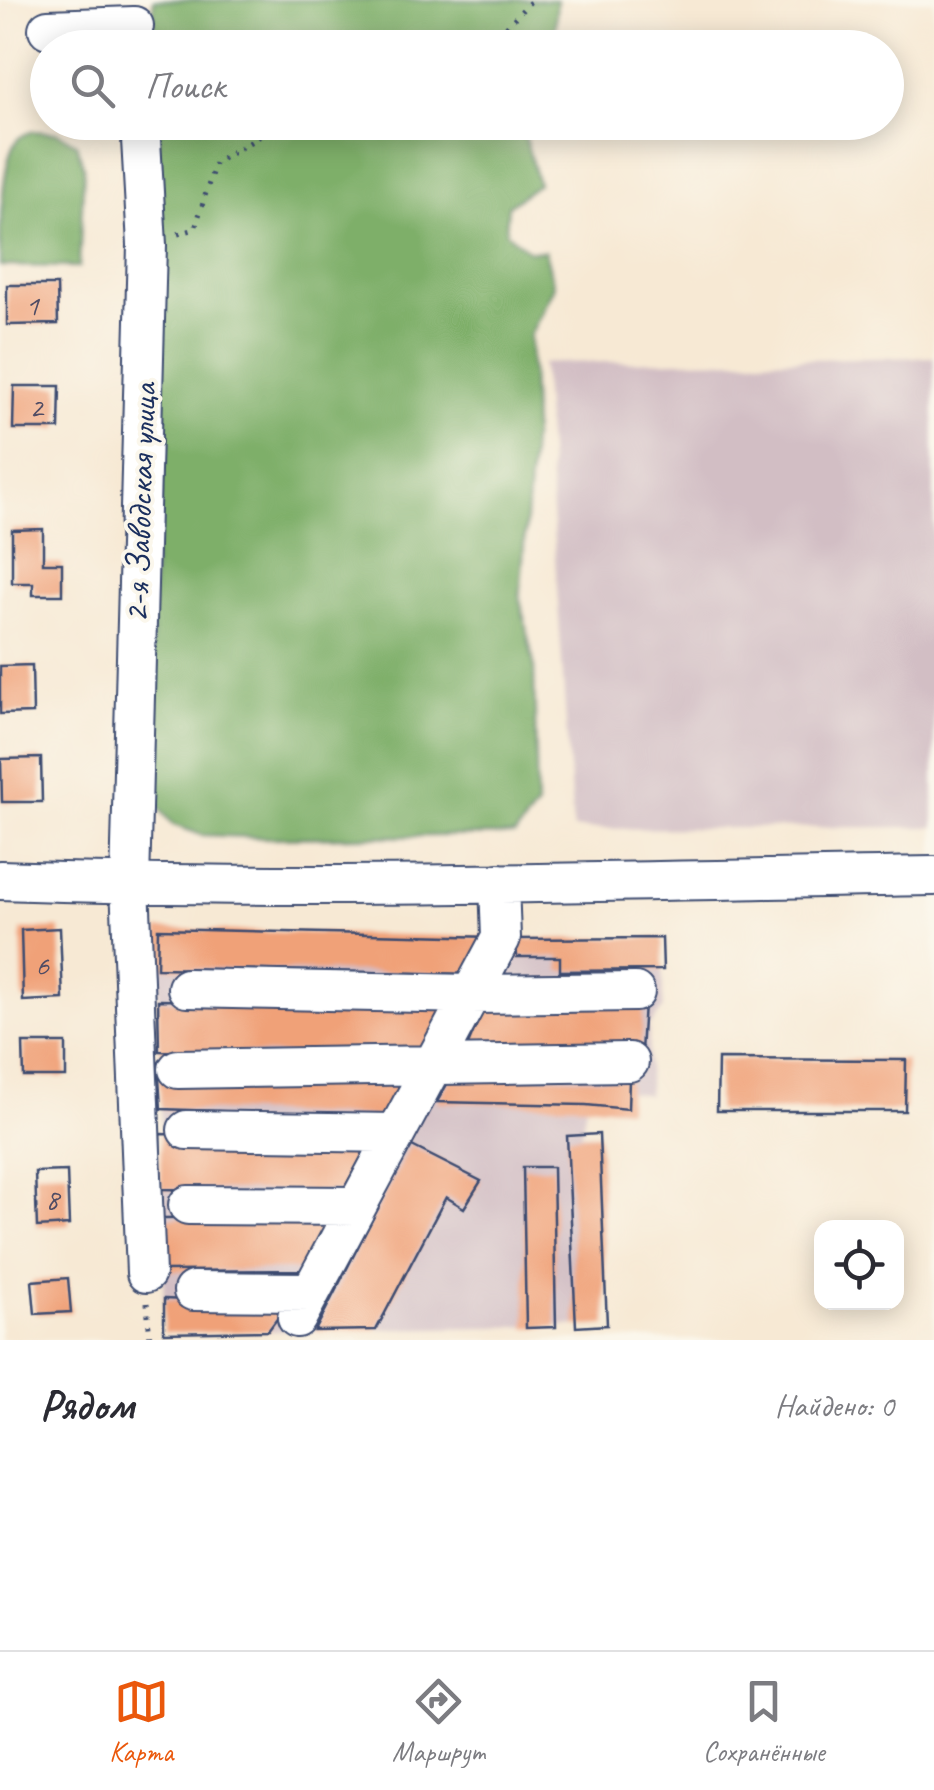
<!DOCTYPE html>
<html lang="ru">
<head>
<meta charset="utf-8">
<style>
  :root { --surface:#fff; --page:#f2f2f3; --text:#2b2b33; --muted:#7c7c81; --line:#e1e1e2; --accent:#ea580c }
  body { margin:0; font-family:Caveat,sans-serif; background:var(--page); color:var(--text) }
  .controls { position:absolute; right:30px; bottom:30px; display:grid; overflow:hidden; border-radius:20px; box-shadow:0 5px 25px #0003 }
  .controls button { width:90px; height:90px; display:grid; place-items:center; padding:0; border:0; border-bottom:2px solid var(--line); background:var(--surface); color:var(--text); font:50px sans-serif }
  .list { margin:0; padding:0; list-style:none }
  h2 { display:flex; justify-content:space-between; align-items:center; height:130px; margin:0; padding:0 40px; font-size:42px }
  h2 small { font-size:32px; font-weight:400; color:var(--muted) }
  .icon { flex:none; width:55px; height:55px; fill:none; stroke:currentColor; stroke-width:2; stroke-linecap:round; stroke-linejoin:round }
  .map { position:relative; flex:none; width:934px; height:1340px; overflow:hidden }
  .search { position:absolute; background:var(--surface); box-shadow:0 5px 25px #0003; left:30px; right:30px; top:30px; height:110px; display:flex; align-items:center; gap:25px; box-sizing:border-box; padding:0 35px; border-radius:55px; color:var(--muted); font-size:38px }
  .sheet { height:310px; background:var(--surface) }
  nav { display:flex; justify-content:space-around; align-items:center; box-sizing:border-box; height:140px; border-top:2px solid var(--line); background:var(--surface); font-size:28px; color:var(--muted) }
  nav a { display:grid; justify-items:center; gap:5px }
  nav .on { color:var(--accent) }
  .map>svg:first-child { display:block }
  .industrial { fill:#d2bec4 }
  .forest { fill:#7eaf69; stroke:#4c6f64; stroke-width:2.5 }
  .building { fill:#f0a178 }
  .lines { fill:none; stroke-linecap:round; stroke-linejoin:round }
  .minor-casing { stroke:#3c4b70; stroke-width:42 }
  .path { stroke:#3c4b70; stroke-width:5; stroke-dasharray:2.5 8; stroke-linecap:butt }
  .minor { stroke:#fff; stroke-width:38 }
  .labels { text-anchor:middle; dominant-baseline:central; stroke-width:8; stroke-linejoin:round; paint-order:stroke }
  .number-label { font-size:30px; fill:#504c64 }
  .street-label { font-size:35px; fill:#1b2f5e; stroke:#fbf7ec }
</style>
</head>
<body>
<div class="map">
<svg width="934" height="1340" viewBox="0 0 934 1340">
  <rect width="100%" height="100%" fill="#fbf7ec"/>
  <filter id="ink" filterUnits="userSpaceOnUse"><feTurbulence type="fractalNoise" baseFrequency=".01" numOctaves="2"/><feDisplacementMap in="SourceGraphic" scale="20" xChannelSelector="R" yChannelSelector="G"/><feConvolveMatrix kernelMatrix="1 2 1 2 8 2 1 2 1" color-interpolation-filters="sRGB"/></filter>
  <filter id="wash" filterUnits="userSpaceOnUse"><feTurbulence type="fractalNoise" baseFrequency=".0048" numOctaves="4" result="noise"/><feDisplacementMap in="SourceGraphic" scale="40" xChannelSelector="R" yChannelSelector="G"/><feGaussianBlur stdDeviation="2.25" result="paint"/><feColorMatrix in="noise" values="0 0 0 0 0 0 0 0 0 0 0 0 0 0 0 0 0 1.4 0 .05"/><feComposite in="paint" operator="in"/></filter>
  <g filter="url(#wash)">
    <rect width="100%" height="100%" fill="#f7e9d4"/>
    <path class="industrial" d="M934 357V827L573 829 542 363Z
      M158 929 517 939 662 938 663 1008 649 1027 648 1095 628 1092V1109L586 1105 581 1134H599L607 1325 164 1333Z"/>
    <path class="forest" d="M153 0H557L555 28 542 48 155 47Z
      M159 123H521L538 184 508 206 506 232 529 251H545L554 286 530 336 533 427 520 599 534 664 537 806 515 835 269 838 202 835 173 825 150 797Z
      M34 131 58 133 76 143 84 168 79 267 0 266C0 237 0 157 19 138 24 134 29 133 34 131Z"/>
    <g id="blocks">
      <path class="building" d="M7 285H57L58 324 7 325Z
        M14 386H60L59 429H13Z
        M43 529V563H62V595H33V583H12V530Z
        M32 665 33 713 0 714V666Z
        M41 758 42 802H2L1 759Z
        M60 928 63 999 23 1001 21 930Z
        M158 929 493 937 474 974 157 968Z
        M662 938 663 970 560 971V957H517L516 939Z
        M487 999 644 1003 641 1052H465Z
        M158 1000 452 1005 423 1058 159 1051Z
        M23 1043H66V1077H24Z
        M718 1059 906 1060 905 1111H717Z
        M454 1072 629 1080 628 1109 586 1105 437 1102Z
        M159 1078 409 1083 389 1117 161 1109Z
        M160 1134 370 1142 342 1192 161 1189Z
        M599 1134 607 1325 576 1327 567 1136Z
        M410 1145 481 1181 464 1208 446 1197 376 1330 315 1331Z
        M523 1167H553L556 1327 526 1328Z
        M67 1171 69 1225 37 1227 35 1172Z
        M321 1217 332 1226 309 1270 163 1271 162 1218Z
        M68 1278 71 1312 35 1314 32 1281Z
        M164 1299 271 1304 282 1312 268 1331 164 1333Z"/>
    </g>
  </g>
  <g filter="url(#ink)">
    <use href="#blocks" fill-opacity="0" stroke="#3c4b70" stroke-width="2.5"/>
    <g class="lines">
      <g class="minor-casing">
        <path id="minor" d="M48 29 134 26
          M140 122 147 245 130 884 146 1273
          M0 880C311 891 623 881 934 876
          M187 988 471 994 635 992
          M178 1069 629 1062
          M187 1130 396 1133
          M188 1205 357 1206
          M193 1291 311 1292
          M297 1318 501 938 499 883"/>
      </g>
      <path class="path" d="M471 48 497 36 532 0
        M178 234 195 229 215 163 284 122
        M147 1303 150 1340"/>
      <use href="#minor" class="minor"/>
    </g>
  </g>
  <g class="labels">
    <g class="number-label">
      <text x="32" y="305">1</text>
      <text x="36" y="407">2</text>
      <text x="42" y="965">6</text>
      <text x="52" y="1199">8</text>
    </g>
    <g class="street-label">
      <text transform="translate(140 503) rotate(-88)">2-я Заводская улица</text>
    </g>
  </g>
</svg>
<div class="controls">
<button><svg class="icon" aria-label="locate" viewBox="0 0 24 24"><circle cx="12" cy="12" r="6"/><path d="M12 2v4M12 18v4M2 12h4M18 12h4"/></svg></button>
</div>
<div class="search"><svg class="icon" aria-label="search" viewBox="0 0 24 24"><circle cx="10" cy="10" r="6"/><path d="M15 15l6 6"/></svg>Поиск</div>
</div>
<section class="sheet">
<h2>Рядом<small>Найдено: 0</small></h2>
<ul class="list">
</ul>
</section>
<nav>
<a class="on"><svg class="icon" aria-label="map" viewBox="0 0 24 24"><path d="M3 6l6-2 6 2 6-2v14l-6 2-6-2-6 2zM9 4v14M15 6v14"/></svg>Карта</a>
<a><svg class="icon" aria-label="directions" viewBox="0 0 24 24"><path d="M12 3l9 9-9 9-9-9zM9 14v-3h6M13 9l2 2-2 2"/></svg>Маршрут</a>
<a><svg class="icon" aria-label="saved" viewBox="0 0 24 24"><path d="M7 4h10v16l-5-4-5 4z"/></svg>Сохранённые</a>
</nav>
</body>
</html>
